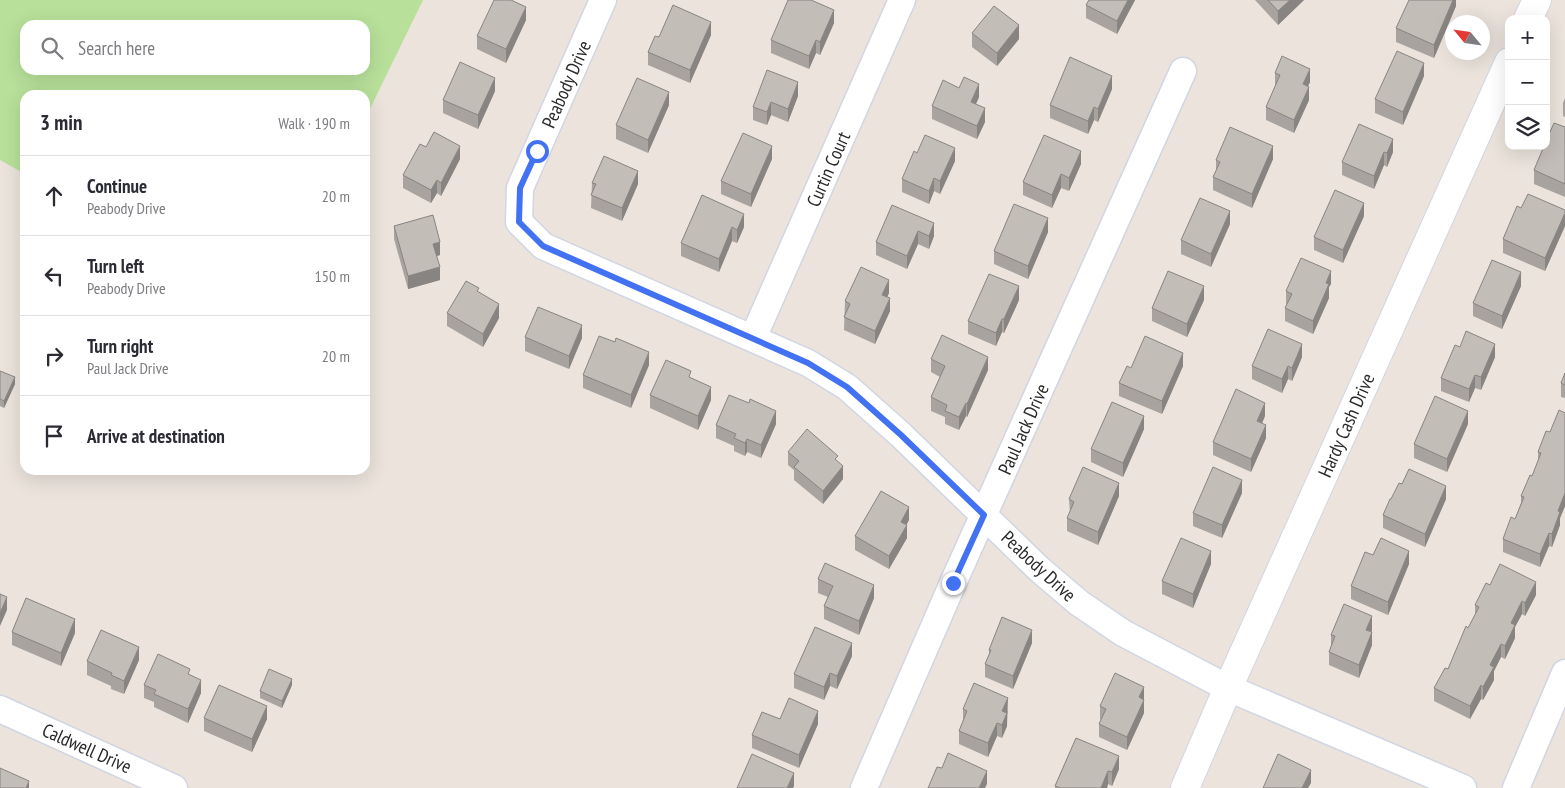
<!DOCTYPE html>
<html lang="en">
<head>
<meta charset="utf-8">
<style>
  :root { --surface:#fff; --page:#f7f7f7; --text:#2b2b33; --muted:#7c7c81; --line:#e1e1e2 }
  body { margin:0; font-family:"PT Sans Narrow",sans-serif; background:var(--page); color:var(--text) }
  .controls { position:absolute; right:15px; top:15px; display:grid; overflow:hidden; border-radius:10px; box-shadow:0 5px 20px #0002 }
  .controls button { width:45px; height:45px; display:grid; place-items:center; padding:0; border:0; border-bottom:1px solid var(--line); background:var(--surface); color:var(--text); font:25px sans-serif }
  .compass { position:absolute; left:1445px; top:15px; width:45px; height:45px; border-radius:50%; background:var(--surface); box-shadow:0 5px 20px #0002; rotate:299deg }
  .stop { position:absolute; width:15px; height:15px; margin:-11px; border:4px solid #4271f2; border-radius:50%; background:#fff }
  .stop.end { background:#4271f2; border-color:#fff; box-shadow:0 1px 5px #0008 }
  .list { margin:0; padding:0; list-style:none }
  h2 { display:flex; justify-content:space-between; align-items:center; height:65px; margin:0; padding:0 20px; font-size:21px }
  h2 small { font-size:16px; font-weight:400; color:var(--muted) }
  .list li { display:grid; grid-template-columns:32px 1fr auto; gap:15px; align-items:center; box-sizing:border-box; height:80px; padding:0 20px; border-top:1px solid var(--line) }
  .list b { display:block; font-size:19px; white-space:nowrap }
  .list p { margin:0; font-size:16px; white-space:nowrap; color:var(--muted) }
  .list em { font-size:16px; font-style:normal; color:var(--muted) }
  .icon { flex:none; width:28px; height:28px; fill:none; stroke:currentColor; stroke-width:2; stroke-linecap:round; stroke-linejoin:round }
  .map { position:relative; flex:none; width:1565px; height:788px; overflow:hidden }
  .search { position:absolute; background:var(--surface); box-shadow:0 5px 20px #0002; left:20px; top:20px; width:350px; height:55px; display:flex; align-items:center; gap:12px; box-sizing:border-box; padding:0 18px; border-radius:15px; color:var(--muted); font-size:19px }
  .panel { position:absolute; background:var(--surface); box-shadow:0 5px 20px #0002; left:20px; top:90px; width:350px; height:385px; border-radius:15px }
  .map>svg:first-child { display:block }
  .green { fill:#b8e09a; fill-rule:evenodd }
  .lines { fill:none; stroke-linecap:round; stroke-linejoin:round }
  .street-casing { stroke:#d1d6e2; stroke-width:29 }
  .secondary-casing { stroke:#d1d6e2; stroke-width:30 }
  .street { stroke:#fff; stroke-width:26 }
  .secondary { stroke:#fff; stroke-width:28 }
  .wall { fill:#a8a39e }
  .shaded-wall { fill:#888481 }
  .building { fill:#c3bdb8; stroke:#888481 }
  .route { stroke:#4271f2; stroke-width:6 }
  .labels { text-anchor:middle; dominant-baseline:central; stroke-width:4; stroke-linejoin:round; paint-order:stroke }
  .street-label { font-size:19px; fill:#292929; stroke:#fff }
</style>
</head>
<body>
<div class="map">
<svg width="1565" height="788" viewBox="0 0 1565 788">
  <rect width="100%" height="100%" fill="#ebe3dc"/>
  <path class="green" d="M0 0H423L365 119V95H25V174L0 160ZM25 25H365V70H25Z"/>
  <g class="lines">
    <g class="street-casing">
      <path id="street" d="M603 0 520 188 519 222 543 246 808 363 847 387 901 435 1039 569 1079 603 1123 633 1228 688 1463 788
        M753 338 902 0
        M0 709 174 788
        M864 788 953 583 1183 71
        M1516 788 1565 673"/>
    </g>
    <g class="secondary-casing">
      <path id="secondary" d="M1528 19 1537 0
        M1185 788 1228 688 1509 62"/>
    </g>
    <use href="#street" class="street"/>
    <use href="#secondary" class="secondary"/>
  </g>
  <path class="wall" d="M1135 0 1117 34 1086 18V5Z
    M1255 0H1304L1278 25Z
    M1456 0V6L1434 58 1396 42V28Z
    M526 20 506 63 477 49V36Z
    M834 23 820 55 816 53 809 69 771 53V40Z
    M972 33 1019 39 997 66 972 47Z
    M711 35 690 83 648 65V52L659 37Z
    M1275 73 1310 82 1308 86 1309 100 1294 133 1266 120V107L1275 86Z
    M1424 76 1403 125 1375 113V99Z
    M1112 89 1098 122 1094 120 1088 134 1050 118V105Z
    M495 91 478 129 443 113V100Z
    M798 96 788 122 771 115 767 125 753 120V107Z
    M979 97 976 104 985 122 977 139 932 119V106Z
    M1565 98V117L1563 116V103Z
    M669 105 648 153 616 139V125Z
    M1565 127V197L1534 184V170Z
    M1393 139V152L1387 167 1384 165 1374 189 1342 175V162Z
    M426 147 460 159 441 196 437 193 431 203 403 188V175Z
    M772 159 751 207 721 194V181Z
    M1273 159 1252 208 1213 190V177L1216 171V160Z
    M955 161 940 194 934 191 929 204 902 192V179Z
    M1081 164 1069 191 1061 188 1052 208 1023 195V182Z
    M592 183 638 184 622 221 591 208Z
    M702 195 744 227 737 243 732 241 719 272 681 256V243Z
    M892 205 934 236 929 249 918 244 907 269 876 255V242Z
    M1521 208 1565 210V226L1545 271 1503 253V239Z
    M1364 216 1343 263 1314 250V237Z
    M1230 224 1211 267 1181 254V240Z
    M394 226 440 255 437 256 440 280 408 289 394 239Z
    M1048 232 1028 279 994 264V251Z
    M1331 284 1329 287V298L1313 334 1285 321V308L1287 304H1286V291Z
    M1521 286 1502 329 1473 316V303Z
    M479 292 499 318 483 347 447 326V313Z
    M889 293 887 297 890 311 875 344 844 330 845 301Z
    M1019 300 1004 333 1002 332 996 346 968 334V321Z
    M1204 300 1187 337 1152 321V308Z
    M525 337 582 338 569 369 525 351Z
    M615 342 649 365 631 408 583 388V375Z
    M1460 347 1495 357 1481 390 1475 388 1469 402 1441 391V378Z
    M1302 357 1292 381 1288 379 1282 393 1252 379V366Z
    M931 359 988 370 967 417 966 416 959 430 945 424V417L931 411V397L940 377 931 372Z
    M1183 366 1162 414 1119 396V383L1131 368Z
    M0 371 15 384 4 408 0 406Z
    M1565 373V398L1561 397V383Z
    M691 378 711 400 698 430 650 408V395Z
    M1565 413V506L1560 518V525L1552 547 1549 546 1540 567 1503 552V539L1515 519 1521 503V496L1532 476 1538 462V452L1550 432Z
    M1265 416 1262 423 1266 438 1251 472 1213 455V442Z
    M776 424 761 458 747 452 745 456 734 451V446L716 438V425Z
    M1468 424 1447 472 1414 458V444Z
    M1144 429 1123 477 1091 462V449Z
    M788 452 838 462 843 479 823 504 794 480V470L788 465Z
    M1242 493 1222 538 1193 526V513Z
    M1119 496 1098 545 1067 531V518L1070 513 1069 499Z
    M1391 499H1446L1425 547 1383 528V515Z
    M909 520 906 525 907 538 889 569 855 550V536Z
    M1373 555 1409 564 1388 615 1351 599V586Z
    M1211 564 1193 608 1162 594V581Z
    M818 579 874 598 859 635 824 619V606L828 597 818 593Z
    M1490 585 1536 595 1525 616 1522 614 1515 627V638L1505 659 1501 657 1494 671V680L1483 700 1481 699 1470 719 1434 701V688L1448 669 1475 615V605Z
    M1372 630 1371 632 1372 645 1359 678 1329 665V652L1331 646V635Z
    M12 632 75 633 61 666 12 645Z
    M1032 643 1013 689 985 677V664L989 655V650Z
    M852 656 837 689 830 686 824 700 794 688V674Z
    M139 660 124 694 111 689V686L87 675V661Z
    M190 675 201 693 188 723 154 707V702L144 698V685Z
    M292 685 282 708 260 698V691Z
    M1144 687V713L1127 750 1099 737V724L1101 720 1100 719V706Z
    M963 709 1008 711 1007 714V726L1002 738 997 736 988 757 959 744V731L963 721Z
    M204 718 267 719 252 752 204 731Z
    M818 724 799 768 752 748V735Z
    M1076 738 1119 769 1112 786 1108 784 1107 788H1055V786Z"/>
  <path class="shaded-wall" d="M1128 0H1135L1117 34V21Z
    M1290 0H1304L1278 25V11Z
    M1453 0H1456V6L1434 58V45Z
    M526 7V20L506 63V49Z
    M834 10V23L820 55V42Z
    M711 22V35L690 83V70Z
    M1019 25V39L997 66V53Z
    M816 40V53L809 69V56Z
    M1424 63V76L1403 125V112Z
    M1310 69V82L1303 97V84Z
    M1112 76V89L1098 122V109Z
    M495 78V91L478 129V115Z
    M798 82V96L788 122V109Z
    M979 84V97L971 115V102Z
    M1309 87V100L1294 133V120Z
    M669 92V105L648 153V140Z
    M771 102V115L767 125V112Z
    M1094 107V120L1088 134V121Z
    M985 108V122L977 139V126Z
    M1393 139V152L1387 167V153Z
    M460 146V159L441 196V183Z
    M772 146V159L751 207V194Z
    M1273 146V159L1252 208V194Z
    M955 148V161L940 194V181Z
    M1081 151V164L1069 191V178Z
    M1384 152V165L1374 189V176Z
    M638 171V184L622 221V208Z
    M1061 174V188L1052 208V195Z
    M934 178V191L929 204V191Z
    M437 180V193L431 203V190Z
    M1364 203V216L1343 263V250Z
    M1230 211V224L1211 267V254Z
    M1565 213V226L1545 271V258Z
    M744 214V227L737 243V230Z
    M1048 218V232L1028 279V266Z
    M934 223V236L929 249V236Z
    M732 227V241L719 272V259Z
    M918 231V244L907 269V256Z
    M440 242V255L433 257V244Z
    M440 267V280L408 289V276Z
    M1331 271V284L1329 287V298L1313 334V321L1326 283Z
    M1521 272V286L1502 329V316Z
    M889 280V293L882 308V295Z
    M1019 286V300L1004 333V319Z
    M1204 286V300L1187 337V324Z
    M890 298V311L875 344V331Z
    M499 304V318L483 347V334Z
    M1002 319V332L996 346V333Z
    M582 325V338L569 369V356Z
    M1302 344V357L1292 381V368Z
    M1495 344V357L1481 390V377Z
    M649 352V365L631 408V395Z
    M1183 353V366L1162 414V401Z
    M988 357V370L967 417V404Z
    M1288 366V379L1282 393V379Z
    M1475 375V388L1469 402V389Z
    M15 377V384L4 408V401Z
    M711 387V400L698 430V416Z
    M966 403V416L959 430V417Z
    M1265 403V416L1257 435V421Z
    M776 411V424L761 458V445Z
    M1468 411V424L1447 472V459Z
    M1144 416V429L1123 477V463Z
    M1266 425V438L1251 472V459Z
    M747 439V452L745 456V443Z
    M843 466V479L823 504V491Z
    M1242 480V493L1222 538V525Z
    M1119 483V496L1098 545V532Z
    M1446 486V499L1425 547V534Z
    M1565 493V506L1560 518V525L1552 547V534L1558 511Z
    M909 507V520L901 535V522Z
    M907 525V538L889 569V556Z
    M1549 533V546L1540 567V554Z
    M1211 551V564L1193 608V594Z
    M1409 551V564L1388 615V602Z
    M1536 582V595L1525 616V603Z
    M874 585V598L859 635V621Z
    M7 597V610L0 626V613Z
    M1522 601V614L1515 627V638L1505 659V646L1511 623Z
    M1372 616V630L1366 643V630Z
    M75 619V633L61 666V653Z
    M1032 630V643L1013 689V676Z
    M1372 632V645L1359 678V665Z
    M852 643V656L837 689V676Z
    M1501 644V657L1494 671V680L1483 700V687L1490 665Z
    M139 647V660L124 694V681Z
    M830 673V686L824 700V687Z
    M292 679V685L282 708V701Z
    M201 680V693L188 723V709Z
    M1481 685V699L1470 719V706Z
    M1144 687V713L1127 750V737L1139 697Z
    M1008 698 1007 726 1002 738V711Z
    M267 706V719L252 752V739Z
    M818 711V724L799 768V755Z
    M997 723V736L988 757V743Z
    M1119 756V769L1112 786V772Z
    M1311 770V783L1308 788H1302Z
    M987 771V784L985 788H979Z
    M1108 771V784L1107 788H1101Z
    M794 773V786L793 788H787Z
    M29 781V788H26Z"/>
  <path class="building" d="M494 0H511L526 7 506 49 477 36Z
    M788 0H811L834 10 820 42 816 40 809 56 771 40Z
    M1089 0H1128L1117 21 1086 5Z
    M1268 0H1290L1278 11Z
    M1409 0H1453L1434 45 1396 28Z
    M673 5 711 22 690 70 648 52 655 36 659 37Z
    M994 6 1019 25 997 53 972 33Z
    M1397 51 1424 63 1403 112 1375 99Z
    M1282 56 1310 69 1303 84 1309 87 1294 120 1266 107 1280 75 1275 73Z
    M1070 57 1112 76 1098 109 1094 107 1088 121 1050 105Z
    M460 62 495 78 478 115 443 100Z
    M767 70 798 82 788 109 771 102 767 112 753 107Z
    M964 77 979 84 971 102 985 108 977 126 932 106 943 80 959 88Z
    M637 78 669 92 648 140 616 125Z
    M1554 123 1565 127V184L1534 170 1544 146H1546V141Z
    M1359 124 1393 139 1387 153 1384 152 1374 176 1342 162Z
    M1230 127 1273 146 1252 194 1213 177 1220 162 1216 160Z
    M434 132 460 146 441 183 437 180 431 190 403 175 420 144 426 147Z
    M743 133 772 146 751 194 721 181Z
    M925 135 955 148 940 181 934 178 929 191 902 179 914 151 917 153Z
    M1044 135 1081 151 1069 178 1061 174 1052 195 1023 182Z
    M604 156 638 171 622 208 591 195 596 184 592 183Z
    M1335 190 1364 203 1343 250 1314 237Z
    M1528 194 1565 210V213L1545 258 1503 239 1517 206 1521 208Z
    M702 195 744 214 737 230 732 227 719 259 681 243Z
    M1200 198 1230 211 1211 254 1181 240Z
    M1014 204 1048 218 1028 266 994 251Z
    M892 205 934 223 929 236 918 231 907 256 876 242Z
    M433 215 440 242 433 244 440 267 408 276 394 226Z
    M1301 258 1331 271 1326 283 1329 284 1313 321 1285 308 1292 294 1286 291Z
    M1492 260 1521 272 1502 316 1473 303Z
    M861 267 889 280 882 295 890 298 875 331 844 317 850 304 845 301Z
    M1168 271 1204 286 1187 324 1152 308Z
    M989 274 1019 286 1004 319H1002L996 333 968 321Z
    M466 281 479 288 477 291 499 304 483 334 447 313Z
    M538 307 582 325 569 356 525 337Z
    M1268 329 1302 344 1292 368 1288 366 1282 379 1252 366Z
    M1466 331 1495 344 1481 377 1475 375 1469 389 1441 378 1455 345 1460 347Z
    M942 335 988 357 967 404 966 403 959 417 945 411 947 405 931 397 945 366 931 359Z
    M599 336 615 342 616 338 649 352 631 395 583 375Z
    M1145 336 1183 353 1162 401 1119 383 1127 366 1131 368Z
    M666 360 691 371 689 377 711 387 698 416 650 395Z
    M0 371 15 377 4 401 0 399Z
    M1565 373V385L1561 383Z
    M1236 389 1265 403 1257 421 1266 425 1251 459 1213 442Z
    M729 395 749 403 750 399 776 411 761 445 747 439 745 443 734 438 736 434 716 425Z
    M1435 396 1468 411 1447 459 1414 444Z
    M1112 402 1144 416 1123 463 1091 449Z
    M1559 410 1565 413V493L1558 511 1560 512 1552 534 1549 533 1540 554 1503 539 1511 517 1515 519 1524 497 1521 496 1530 475 1532 476 1541 453 1538 452 1546 431 1550 432Z
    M807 429 838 456 835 459 843 466 823 491 794 467 799 461 788 452Z
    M1083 467 1119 483 1098 532 1067 518 1074 502 1069 499Z
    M1213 467 1242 480 1222 525 1193 513Z
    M1409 469 1446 486 1425 534 1383 515 1390 499H1391L1399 483 1402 484Z
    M881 491 909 507 901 522 907 525 889 556 855 536Z
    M1181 538 1211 551 1193 594 1162 581Z
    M1381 538 1409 551 1388 602 1351 586 1365 552 1373 555Z
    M825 563 874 585 859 621 824 606 833 586 818 579Z
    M1500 564 1536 582 1525 603 1522 601 1511 623 1515 625 1505 646 1501 644 1490 665 1494 667 1483 687 1481 685 1470 706 1434 688 1445 668 1448 669 1466 626 1468 628 1479 607 1475 605 1486 583 1490 585Z
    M0 594 7 597 0 613Z
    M26 598 75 619 61 653 12 632Z
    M1344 604 1372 616 1366 630 1372 632 1359 665 1329 652 1335 636 1331 635Z
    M1002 617 1032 630 1013 676 985 664 991 650H989Z
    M815 627 852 643 837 676 830 673 824 687 794 674Z
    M101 630 139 647 124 681 111 675 112 673 87 661Z
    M158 654 190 669 188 674 201 680 188 709 154 694 156 690 144 685Z
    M269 669 292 679 282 701 260 691Z
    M1115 673 1144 687 1139 697 1144 700 1127 737 1099 724 1106 709 1100 706Z
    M974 683 1008 698 1002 711 1007 713 1002 725 997 723 988 743 959 731 967 711 963 709Z
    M219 685 267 706 252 739 204 718Z
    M789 698 818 711 799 755 752 735 762 712 780 719Z
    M1076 738 1119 756 1112 772 1108 771 1101 788H1061L1055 786Z
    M948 753 987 771 979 788H928L937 767 942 768Z
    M752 754 794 773 787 788H737Z
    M1278 754 1311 770 1302 788H1263Z
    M0 768 29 781 26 788H0Z"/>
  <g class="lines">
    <path class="route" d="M537 151 520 188 519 222 543 246 808 363 847 387 901 435 984 515 953 583"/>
  </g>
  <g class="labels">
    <g class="street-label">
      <text transform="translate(566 84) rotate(-66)">Peabody Drive</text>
      <text transform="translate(828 169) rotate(-66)">Curtin Court</text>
      <text transform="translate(1346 425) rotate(-66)">Hardy Cash Drive</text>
      <text transform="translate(1023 429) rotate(-66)">Paul Jack Drive</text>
      <text transform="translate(1039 566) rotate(43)">Peabody Drive</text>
      <text transform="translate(87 748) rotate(24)">Caldwell Drive</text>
    </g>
  </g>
</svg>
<div class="controls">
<button>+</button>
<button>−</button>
<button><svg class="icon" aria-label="layers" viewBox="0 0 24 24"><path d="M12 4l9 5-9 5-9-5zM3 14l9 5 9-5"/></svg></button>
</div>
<svg class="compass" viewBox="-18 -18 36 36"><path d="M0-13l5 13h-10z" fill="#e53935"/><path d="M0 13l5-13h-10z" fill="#7c7c81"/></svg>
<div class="stop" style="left:537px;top:151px"></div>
<div class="stop end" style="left:953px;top:583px"></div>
<div class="search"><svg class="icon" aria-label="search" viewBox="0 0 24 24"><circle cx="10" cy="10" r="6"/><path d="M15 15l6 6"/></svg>Search here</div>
<section class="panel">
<h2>3 min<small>Walk · 190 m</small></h2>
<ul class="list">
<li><svg class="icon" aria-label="ahead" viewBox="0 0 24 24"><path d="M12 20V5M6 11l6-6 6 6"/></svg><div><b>Continue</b><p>Peabody Drive</p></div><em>20 m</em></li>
<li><svg class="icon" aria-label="left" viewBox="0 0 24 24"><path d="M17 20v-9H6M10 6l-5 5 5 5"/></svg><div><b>Turn left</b><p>Peabody Drive</p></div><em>150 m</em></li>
<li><svg class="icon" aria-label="right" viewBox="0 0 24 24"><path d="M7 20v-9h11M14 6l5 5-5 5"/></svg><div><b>Turn right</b><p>Paul Jack Drive</p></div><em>20 m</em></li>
<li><svg class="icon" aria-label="arrive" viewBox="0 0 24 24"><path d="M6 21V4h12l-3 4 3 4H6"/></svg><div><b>Arrive at destination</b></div></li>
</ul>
</section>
</div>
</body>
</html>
